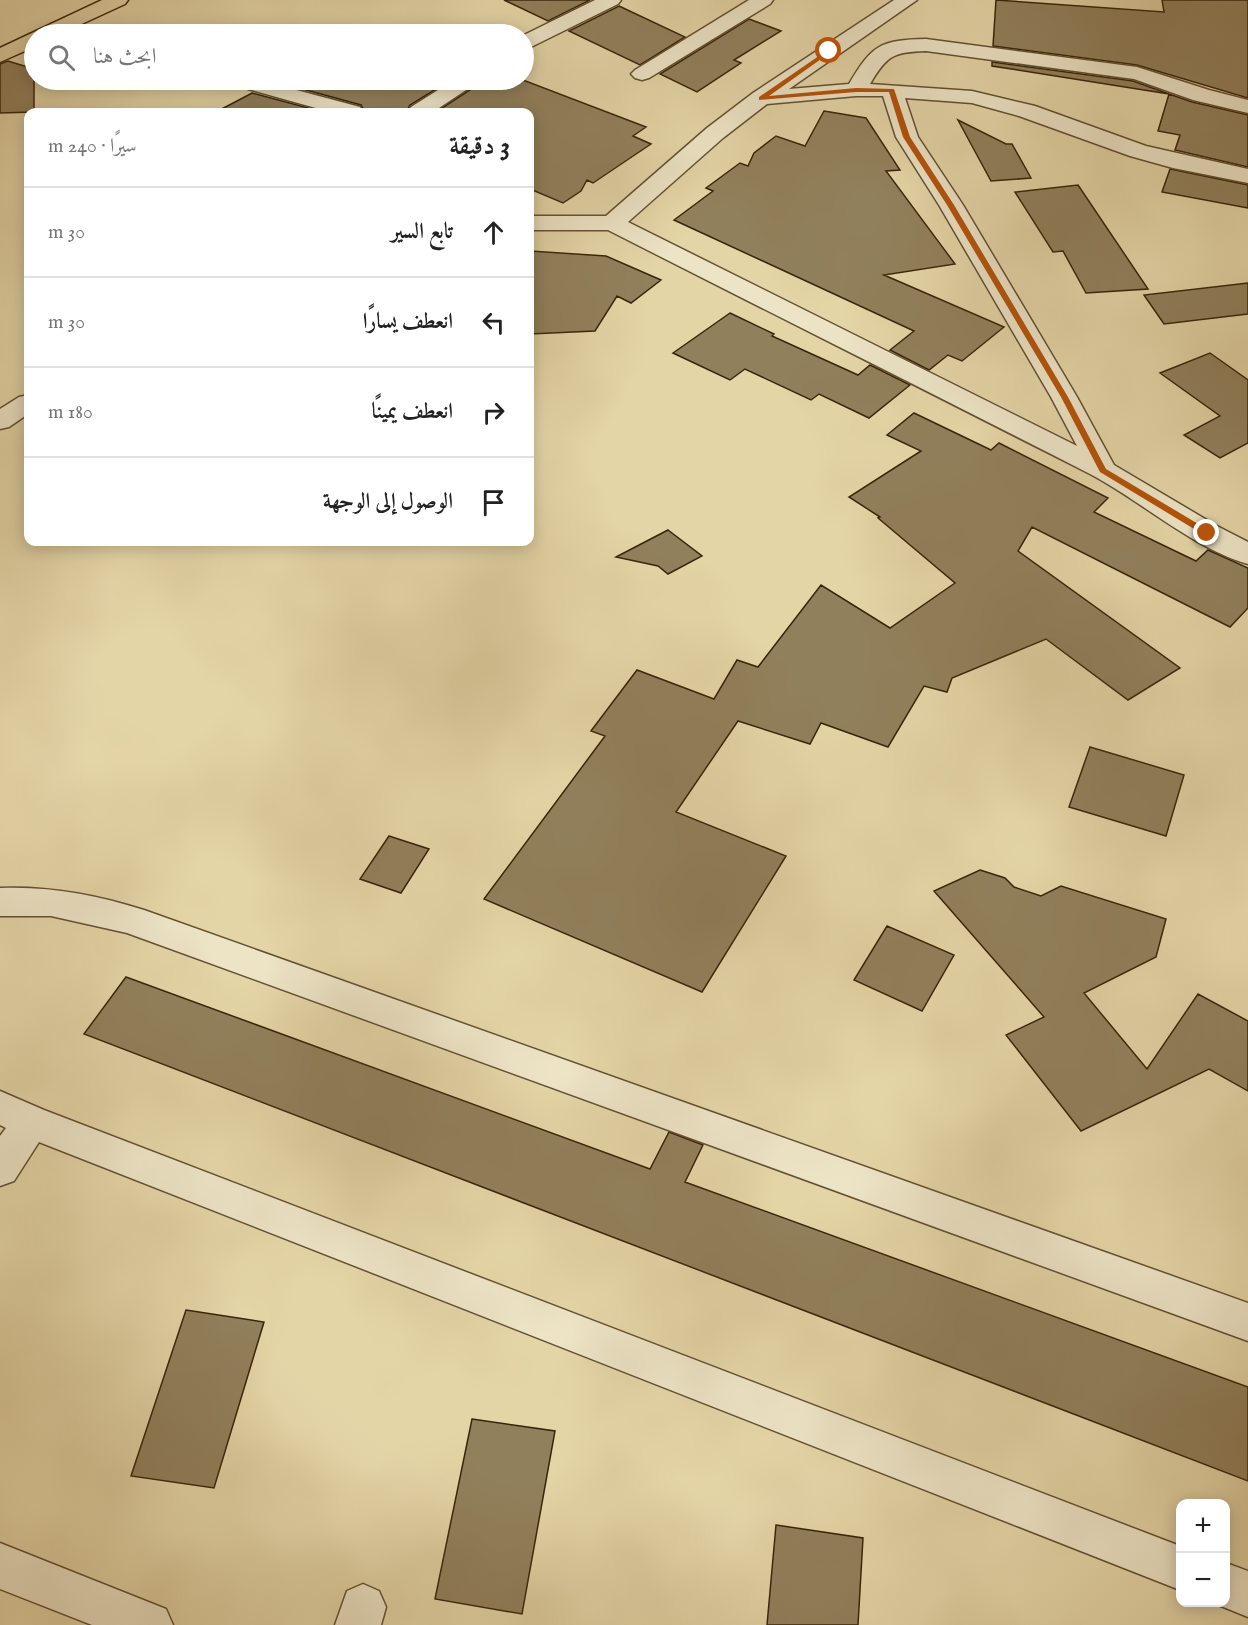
<!DOCTYPE html>
<html lang="ar">
<head>
<meta charset="utf-8">
<style>
  :root { --surface:#fff; --page:#f2f2f2; --text:#222; --muted:#767676; --line:#e0e0e0 }
  body { margin:0; font-family:"IM FELL English",Amiri,serif; background:var(--page); color:var(--text); direction:rtl }
  .controls { position:absolute; right:18px; bottom:18px; display:grid; overflow:hidden; border-radius:12px; box-shadow:0 3px 15px #0003 }
  .controls button { width:54px; height:54px; display:grid; place-items:center; padding:0; border:0; border-bottom:2px solid var(--line); background:var(--surface); color:var(--text); font:30px sans-serif }
  .stop { position:absolute; width:18px; height:18px; margin:-14px; border:4px solid #b45309; border-radius:50%; background:#fff }
  .stop.end { background:#b45309; border-color:#fff; box-shadow:0 2px 6px #0008 }
  .list { margin:0; padding:0; list-style:none }
  h2 { display:flex; justify-content:space-between; align-items:center; height:78px; margin:0; padding:0 24px; font-size:26px }
  h2 small { font-size:20px; font-weight:400; color:var(--muted) }
  .list li { display:grid; grid-template-columns:39px 1fr auto; gap:18px; align-items:center; box-sizing:border-box; height:90px; padding:0 24px; border-top:2px solid var(--line) }
  .list b { display:block; font-size:22px; white-space:nowrap }
  .list em { font-size:20px; font-style:normal; color:var(--muted) }
  .icon { flex:none; width:33px; height:33px; fill:none; stroke:currentColor; stroke-width:2; stroke-linecap:round; stroke-linejoin:round }
  .map { position:relative; flex:none; width:1248px; height:1625px; overflow:hidden; direction:ltr }
  .search { position:absolute; background:var(--surface); box-shadow:0 3px 15px #0003; left:24px; top:24px; width:510px; height:66px; display:flex; align-items:center; gap:15px; box-sizing:border-box; padding:0 21px; border-radius:33px; color:var(--muted); font-size:22px }
  .panel { position:absolute; background:var(--surface); box-shadow:0 3px 15px #0003; left:24px; top:108px; width:510px; height:438px; border-radius:12px; direction:rtl }
  .map>svg:first-child { display:block }
  .building { fill:#91805c; stroke:#38240a; stroke-width:1.5 }
  .lines { fill:none; stroke-linecap:round; stroke-linejoin:round }
  .minor-casing { stroke:#635031; stroke-width:3 }
  .major-casing { stroke:#38240a; stroke-width:3 }
  .minor { fill:#ede4c6; fill-rule:evenodd }
  .major { fill:#e4d5a7; fill-rule:evenodd }
  .route { fill:#b45309 }
</style>
</head>
<body>
<div class="map">
<svg width="1248" height="1625" viewBox="0 0 1248 1625">
  <rect width="100%" height="100%" fill="#e4d5a7"/>
  <filter id="stains"><feTurbulence type="fractalNoise" baseFrequency=".00333" numOctaves="4"/><feColorMatrix values="0 0 0 0 .2 0 0 0 0 .09 0 0 0 0 .02 0 0 0 .5 -.17"/></filter>
  <radialGradient id="worn" r=".72"><stop offset=".6" stop-color="#630" stop-opacity="0"/><stop offset="1" stop-color="#630" stop-opacity=".3"/></radialGradient>
  <path class="building" d="M504 0H590L548 21Z
    M996 0 1164 12 1162 0H1248V98L1137 65 993 46Z
    M619 6 685 37 640 65 569 31Z
    M749 19 781 31 734 60 741 63 697 92 660 74Z
    M8 61 34 69V112L0 113V64Z
    M992 62 1133 81 1169 94 992 66Z
    M276 80H451L410 105 406 112H365L361 105 273 81Z
    M481 80H523L646 127 633 136 651 144 593 183 587 180 581 191 563 203 530 189V112H436L476 86Z
    M252 93 323 112H216Z
    M1169 94 1192 102 1248 115V167L1175 150 1180 135 1158 131Z
    M824 111 866 118 900 170 886 171 955 264 884 275 1004 327 962 361 948 355 929 370 890 350 914 331 674 220 713 191 706 188 740 163 748 166 754 153 776 136 805 146Z
    M958 120 1006 144H1012L1031 178 991 181Z
    M1170 169 1248 185V208L1162 192Z
    M1078 185 1148 289 1086 293 1063 251 1053 252 1015 192Z
    M530 251 606 256 661 280 631 303 617 296 595 331 530 334Z
    M1248 283V314L1164 324 1144 295Z
    M730 313 774 334 772 336 858 375 870 365 910 385 869 418 819 394 811 400 745 369 730 380 673 353Z
    M1210 353 1248 380V443L1220 458 1184 435 1220 416 1160 373Z
    M914 413 991 450 999 443 1108 498 1094 512 1196 561 1208 550 1248 568V608L1230 627 1032 527 1018 551 1180 668 1128 700 1046 639 952 678 947 692 924 686 888 747 821 723 810 744 738 721 676 812 786 856 702 992 484 899 605 736 591 731 637 670 714 699 737 660 758 667 821 585 890 628 955 583 878 518 880 517 849 497 921 451 887 435Z
    M668 530 702 556 668 574 658 566 616 557Z
    M1090 747 1184 775 1166 836 1069 807Z
    M389 836 429 849 401 893 360 879Z
    M980 870 1005 878 1014 887 1041 896 1061 886 1166 919 1156 957 1084 993 1147 1069 1198 994 1248 1021V1091L1209 1069 1081 1131 1006 1035 1044 1017 934 891Z
    M887 926 954 955 922 1011 854 980Z
    M126 977 650 1169 669 1132 703 1145 685 1182 1248 1387V1481L84 1034Z
    M186 1310 264 1322 214 1488 131 1476Z
    M472 1419 555 1431 522 1614 435 1599Z
    M776 1525 863 1538 858 1625H767Z"/>
  <g class="lines">
    <g class="minor-casing">
      <path id="minor" d="M595 0H621L618 4 531 47 524 49V35Z
        M749 0H773L770 4 649 78 642 80 635 78 631 74 635 70Z
        M894 0H917L789 89 849 84C872 45 880 40 926 39L1137 67 1209 90 1248 100V113L1193 100 1134 79 926 51C894 52 887 55 870 84L972 91 1035 106 1146 146 1248 169V183L1173 168 1130 156 1019 116 972 103 905 98 918 137 963 205 1077 397 1114 465 1217 526 1248 542V564C1194 549 1140 500 1090 474 930 392 769 312 608 230H530V216H606L707 128 753 93ZM856 96H883L896 137 939 205 1051 397 1077 446 628 222 723 138 767 104Z
        M58 22 88 30 91 34H59L51 32 48 28 51 24Z
        M226 80H259L360 107 363 112H330L230 84Z
        M454 80H479L475 84 433 112H408L411 107Z
        M28 395V414L9 427 0 429V409L19 397Z
        M0 888C50 886 97 895 144 910L1248 1303V1341L127 933 51 916H0Z
        M0 1091 44 1110 1180 1546V1590L39 1142 14 1181 0 1186V1136L6 1128 0 1125Z
        M0 1543 166 1609 173 1625H92L0 1589Z
        M1226 1563 1248 1571V1617L1211 1602H1226Z
        M363 1584 379 1591 386 1607 381 1625H335L347 1591Z"/>
    </g>
    <g class="major-casing">
      <path id="major" d="M102 0H128L125 4 60 34H34V47L0 62V48Z"/>
    </g>
    <use href="#minor" class="minor"/>
    <use href="#major" class="major"/>
  </g>
  <path class="route" d="M829 49 831 52 769 96 856 88 894 89 910 137 954 205 1068 397 1106 469 1210 531V535H1204L1100 472 1061 397 947 205 903 137 889 92H856L759 100V97Z"/>
  <rect width="100%" height="100%" filter="url(#stains)"/>
  <rect width="100%" height="100%" fill="url(#worn)"/>
</svg>
<div class="controls">
<button>+</button>
<button>−</button>
</div>
<div class="stop" style="left:829px;top:51px"></div>
<div class="stop end" style="left:1207px;top:533px"></div>
<div class="search"><svg class="icon" aria-label="search" viewBox="0 0 24 24"><circle cx="10" cy="10" r="6"/><path d="M15 15l6 6"/></svg>ابحث هنا</div>
<section class="panel">
<h2>3 دقيقة<small>سيرًا · 240 m</small></h2>
<ul class="list">
<li><svg class="icon" aria-label="ahead" viewBox="0 0 24 24"><path d="M12 20V5M6 11l6-6 6 6"/></svg><div><b>تابع السير</b></div><em>30 m</em></li>
<li><svg class="icon" aria-label="left" viewBox="0 0 24 24"><path d="M17 20v-9H6M10 6l-5 5 5 5"/></svg><div><b>انعطف يسارًا</b></div><em>30 m</em></li>
<li><svg class="icon" aria-label="right" viewBox="0 0 24 24"><path d="M7 20v-9h11M14 6l5 5-5 5"/></svg><div><b>انعطف يمينًا</b></div><em>180 m</em></li>
<li><svg class="icon" aria-label="arrive" viewBox="0 0 24 24"><path d="M6 21V4h12l-3 4 3 4H6"/></svg><div><b>الوصول إلى الوجهة</b></div></li>
</ul>
</section>
</div>
</body>
</html>
